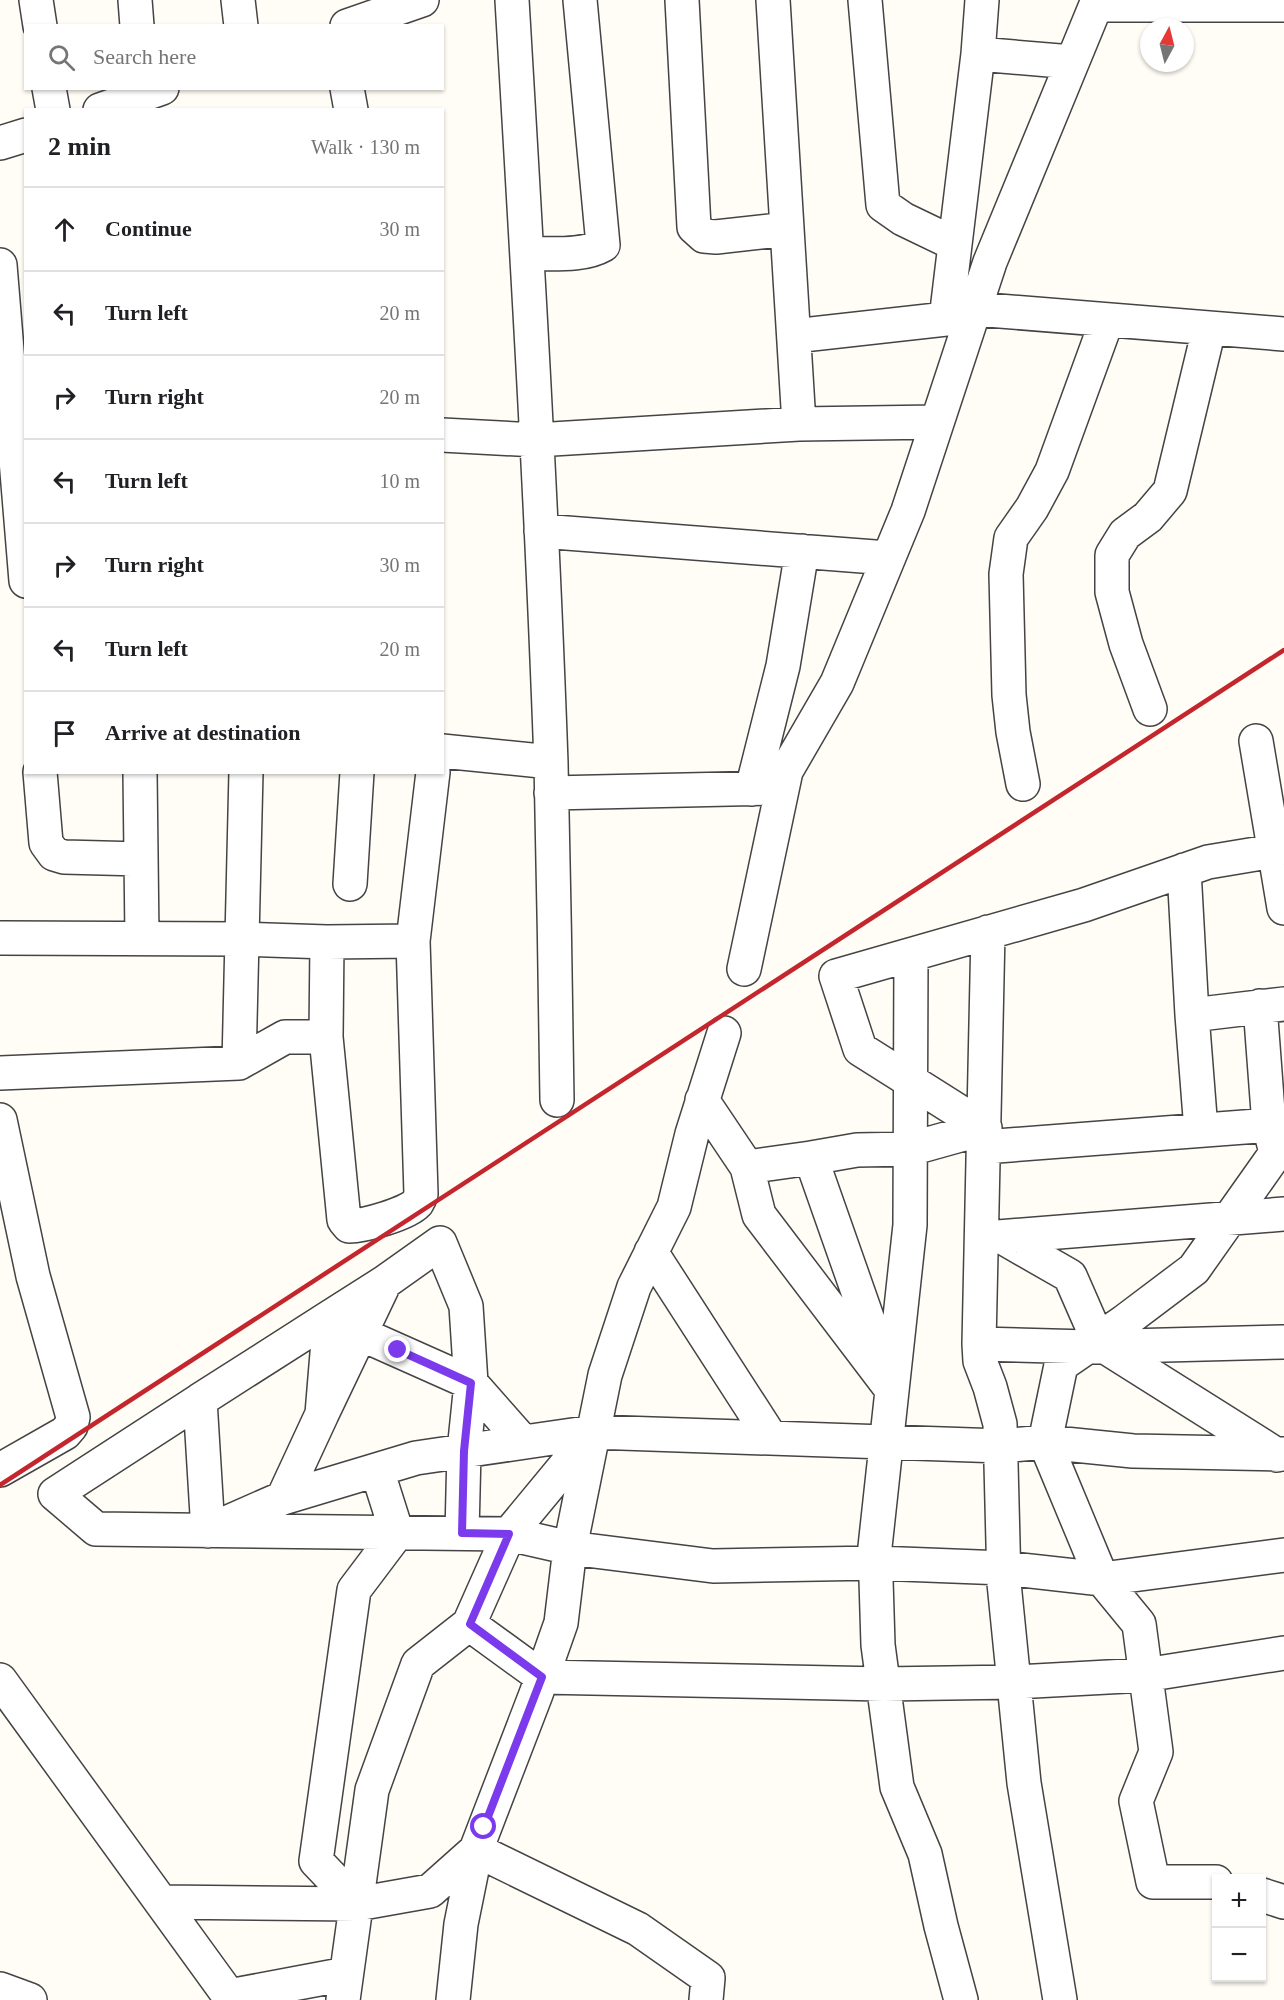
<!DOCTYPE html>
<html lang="en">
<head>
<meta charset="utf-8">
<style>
  :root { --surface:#fff; --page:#f2f2f2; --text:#202124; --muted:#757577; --line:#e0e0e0 }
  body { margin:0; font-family:"Times New Roman",serif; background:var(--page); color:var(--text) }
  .controls { position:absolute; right:18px; bottom:18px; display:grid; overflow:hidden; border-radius:0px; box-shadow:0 2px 4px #0004 }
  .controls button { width:54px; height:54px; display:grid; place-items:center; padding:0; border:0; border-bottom:2px solid var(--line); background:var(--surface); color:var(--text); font:30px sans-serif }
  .compass { position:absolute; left:1140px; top:18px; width:54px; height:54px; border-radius:50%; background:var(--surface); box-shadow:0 2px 4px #0004; rotate:7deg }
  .stop { position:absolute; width:18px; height:18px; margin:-14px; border:4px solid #7c3aed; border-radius:50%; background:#fff }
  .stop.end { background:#7c3aed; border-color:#fff; box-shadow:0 2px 6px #0008 }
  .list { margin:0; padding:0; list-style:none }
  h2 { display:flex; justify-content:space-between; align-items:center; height:78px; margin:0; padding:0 24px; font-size:26px }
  h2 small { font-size:20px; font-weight:400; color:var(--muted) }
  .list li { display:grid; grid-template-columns:39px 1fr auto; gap:18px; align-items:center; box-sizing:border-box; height:84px; padding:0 24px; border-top:2px solid var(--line) }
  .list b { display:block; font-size:22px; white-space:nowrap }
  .list em { font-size:20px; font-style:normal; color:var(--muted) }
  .icon { flex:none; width:33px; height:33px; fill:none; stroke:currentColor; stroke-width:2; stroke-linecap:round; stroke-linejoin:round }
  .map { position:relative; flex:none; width:1284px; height:2000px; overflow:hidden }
  .search { position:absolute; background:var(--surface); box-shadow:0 2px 4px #0004; left:24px; top:24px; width:420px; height:66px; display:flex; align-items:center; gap:15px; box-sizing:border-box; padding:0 21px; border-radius:0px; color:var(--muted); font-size:22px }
  .panel { position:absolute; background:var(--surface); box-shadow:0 2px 4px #0004; left:24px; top:108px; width:420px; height:666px; border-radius:0px }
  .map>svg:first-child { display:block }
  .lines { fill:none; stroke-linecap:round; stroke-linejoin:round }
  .minor-casing { stroke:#444; stroke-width:36 }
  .minor { stroke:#fff; stroke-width:33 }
  .rail { stroke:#c4262e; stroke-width:4.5 }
  .route { stroke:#7c3aed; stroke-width:8 }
</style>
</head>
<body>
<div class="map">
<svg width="1284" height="2000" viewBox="0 0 1284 2000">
  <rect width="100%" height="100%" fill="#fffdf5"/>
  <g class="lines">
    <g class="minor-casing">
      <path id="minor" d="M36 0 40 26
        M135 0 137 26
        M238 0 241 26
        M512 0C527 254 542 508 551 763 554 875 555 988 557 1100
        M682 0 694 227 704 236 716 237 787 229
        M773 0 799 424
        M865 0 883 205 903 219 955 244
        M1096 5H1284
        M347 26 422 0
        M978 54 1072 62
        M49 88 53 110
        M347 88 351 110
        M100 110 162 88
        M0 143 26 135
        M527 254C551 253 582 257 603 245L580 0
        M0 265 26 581
        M946 319 978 54 982 0
        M794 336 946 319 975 309 1284 334
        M442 435 536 440 799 424 937 422
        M541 531 888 558
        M1150 709 1126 644 1112 592V555L1125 534 1148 517 1170 491 1209 329
        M1256 741 1284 908
        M442 751 551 762
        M40 772 46 843 54 854 64 857 141 859
        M140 772 142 938
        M1023 784 1013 732 1009 695 1006 574 1011 538 1032 508 1052 471 1107 320
        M752 789 783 666 802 551
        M551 793 775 788
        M1184 870 1192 1015 1201 1130
        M350 884 357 772
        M988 932 979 1344 980 1361 990 1387 1000 1424 1004 1583 1024 1783 1060 2000
        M0 938 241 939 327 942 413 941
        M327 942 326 1037 344 1220 349 1226C364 1226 407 1214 417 1203 419 1200 420 1198 421 1194L413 941 433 772
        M911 955 910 1225 875 1547 878 1645 897 1787 925 1854 941 1926 961 2000
        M744 969 786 771 837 683 908 511 990 262 1098 0
        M1192 1015 1284 1004
        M239 1063 246 772
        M0 1073 239 1063 285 1037H326
        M702 1100 747 1167 759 1215 892 1390
        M0 1120 33 1276 73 1417 71 1426 65 1433 0 1470
        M984 1147 1284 1124
        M811 1158 857 1150 910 1149 985 1128 860 1049 836 976 1084 905 1208 862 1274 851
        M747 1167 811 1158 883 1363
        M998 1237 1284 1214
        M1002 1237 1070 1276 1098 1340 1104 1346 1277 1455
        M651 1252 771 1438
        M385 1282 440 1243 466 1306 471 1383 523 1442
        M361 1334 471 1383 464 1451 462 1533
        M979 1344 1088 1347 1284 1342
        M200 1400 330 1317
        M1284 1454 1133 1451 1045 1442 1001 1446 593 1432 416 1458 283 1498 208 1531 200 1400 55 1494 96 1529 509 1534 570 1548 713 1566 876 1563 1004 1568 1102 1579 1284 1555
        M283 1498 322 1414 330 1317 385 1282 322 1414
        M469 1624 542 1677 883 1684 1015 1682 1145 1675 1284 1653
        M0 1680 232 2000
        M1216 1882H1153L1136 1801 1156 1752 1139 1624 1102 1579 1045 1442 1061 1365 1125 1321 1194 1269 1276 1153 1269 1125 1260 1006
        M1262 1895 1284 1902
        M161 1902 357 1904 430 1891 476 1850 638 1929 708 1978 706 2000
        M357 1904 316 1861 354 1590 397 1533 377 1470
        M0 1989 30 2000
        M229 1996 346 1974
        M343 2000 372 1790 418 1664 469 1624 509 1534 590 1436
        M453 2000 461 1924 476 1850 536 1694 561 1623 570 1548 605 1375 634 1287 674 1207 692 1134 724 1033"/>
    </g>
    <use href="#minor" class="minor"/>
    <path class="rail" d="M0 1485 1284 650"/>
  </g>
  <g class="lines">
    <path class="route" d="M398 1350 471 1383 464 1451 462 1533 509 1534 470 1624 542 1677 484 1827"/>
  </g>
</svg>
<div class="controls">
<button>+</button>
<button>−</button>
</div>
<svg class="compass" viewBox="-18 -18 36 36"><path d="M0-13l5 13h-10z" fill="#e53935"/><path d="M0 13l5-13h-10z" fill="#757577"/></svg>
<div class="stop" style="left:484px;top:1827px"></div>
<div class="stop end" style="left:398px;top:1350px"></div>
<div class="search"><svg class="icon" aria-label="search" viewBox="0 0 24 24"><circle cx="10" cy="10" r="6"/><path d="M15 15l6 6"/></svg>Search here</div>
<section class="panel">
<h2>2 min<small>Walk · 130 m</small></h2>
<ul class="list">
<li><svg class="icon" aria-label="ahead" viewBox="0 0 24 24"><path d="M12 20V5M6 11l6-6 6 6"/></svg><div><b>Continue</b></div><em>30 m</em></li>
<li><svg class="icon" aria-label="left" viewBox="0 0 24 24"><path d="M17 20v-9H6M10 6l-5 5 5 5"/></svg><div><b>Turn left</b></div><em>20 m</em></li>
<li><svg class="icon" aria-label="right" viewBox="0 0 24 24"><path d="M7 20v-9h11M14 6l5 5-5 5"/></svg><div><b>Turn right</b></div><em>20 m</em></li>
<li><svg class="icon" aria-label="left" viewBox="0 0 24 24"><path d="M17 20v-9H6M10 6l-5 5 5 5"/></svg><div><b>Turn left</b></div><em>10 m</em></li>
<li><svg class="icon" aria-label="right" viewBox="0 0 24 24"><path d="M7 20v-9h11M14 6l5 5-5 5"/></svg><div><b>Turn right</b></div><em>30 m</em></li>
<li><svg class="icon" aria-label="left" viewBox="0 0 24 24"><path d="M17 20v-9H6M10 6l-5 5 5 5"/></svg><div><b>Turn left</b></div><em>20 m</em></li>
<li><svg class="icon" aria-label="arrive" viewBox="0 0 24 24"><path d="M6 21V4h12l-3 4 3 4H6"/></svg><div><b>Arrive at destination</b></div></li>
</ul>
</section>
</div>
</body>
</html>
